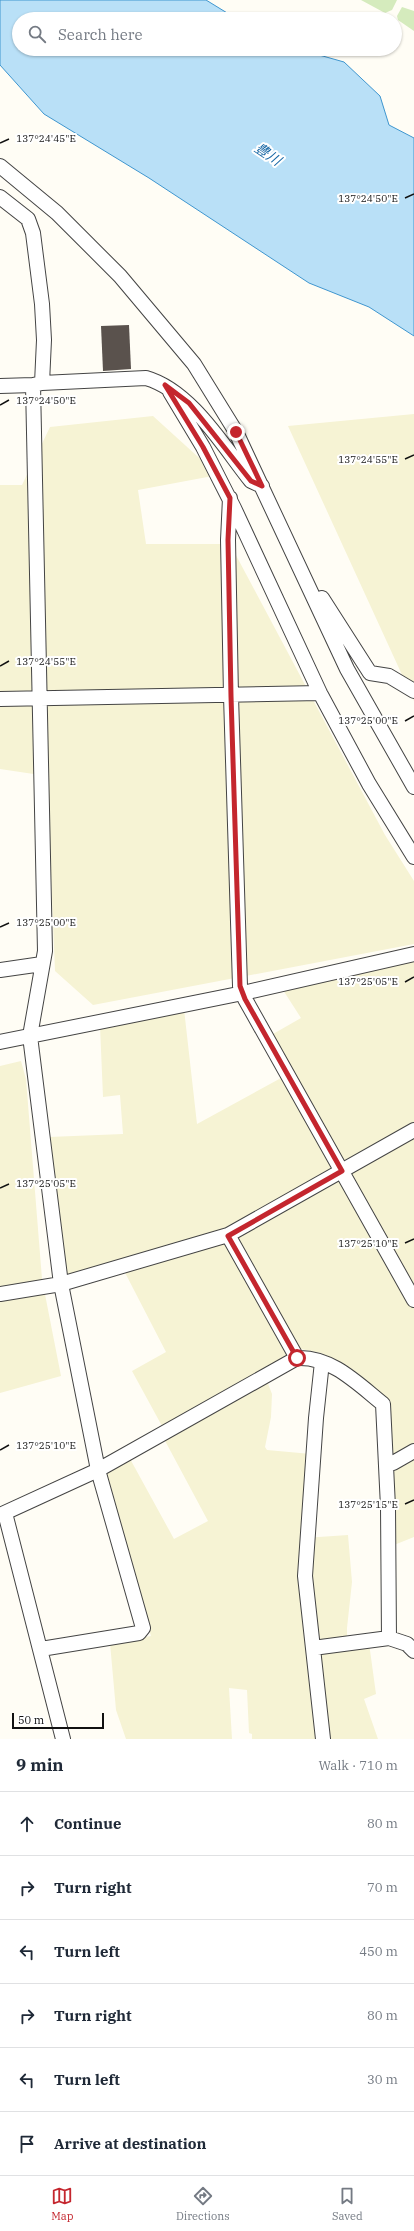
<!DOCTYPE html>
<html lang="en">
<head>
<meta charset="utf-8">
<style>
  :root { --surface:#fff; --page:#f6f6f7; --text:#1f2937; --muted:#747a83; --line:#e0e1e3; --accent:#c4262e }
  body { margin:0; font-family:"IBM Plex Serif","Noto Sans JP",serif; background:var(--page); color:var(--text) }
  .scale { position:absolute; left:12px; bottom:10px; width:92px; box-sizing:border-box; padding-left:4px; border:2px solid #111; border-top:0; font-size:11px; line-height:14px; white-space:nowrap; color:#111; -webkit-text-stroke:3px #fff; paint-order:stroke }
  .stop { position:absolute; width:12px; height:12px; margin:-9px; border:3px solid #c4262e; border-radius:50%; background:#fff }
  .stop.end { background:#c4262e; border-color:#fff; box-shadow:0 1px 4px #0008 }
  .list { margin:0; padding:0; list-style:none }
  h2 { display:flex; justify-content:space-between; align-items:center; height:52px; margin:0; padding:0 16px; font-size:17px }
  h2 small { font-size:13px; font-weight:400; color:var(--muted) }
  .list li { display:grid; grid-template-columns:26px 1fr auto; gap:12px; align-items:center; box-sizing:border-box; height:64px; padding:0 16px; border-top:1px solid var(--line) }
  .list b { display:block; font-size:15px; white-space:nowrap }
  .list em { font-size:13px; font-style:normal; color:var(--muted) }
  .icon { flex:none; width:22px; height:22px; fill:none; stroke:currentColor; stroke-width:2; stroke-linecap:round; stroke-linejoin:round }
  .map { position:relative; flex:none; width:414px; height:1739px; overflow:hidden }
  .search { position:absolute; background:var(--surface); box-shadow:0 1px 3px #0004; left:12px; right:12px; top:12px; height:44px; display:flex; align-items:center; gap:10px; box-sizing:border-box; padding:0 14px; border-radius:22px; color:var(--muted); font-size:15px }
  .sheet { height:436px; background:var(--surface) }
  nav { display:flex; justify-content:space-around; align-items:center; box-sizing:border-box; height:56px; border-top:1px solid var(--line); background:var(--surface); font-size:11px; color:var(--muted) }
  nav a { display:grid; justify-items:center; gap:2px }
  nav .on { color:var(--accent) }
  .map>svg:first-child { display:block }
  .farmland { fill:#f6f3d4 }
  .green { fill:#d5ebbd }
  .water { fill:#b9e0f7; stroke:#3f96cf }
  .building { fill:#5a524d }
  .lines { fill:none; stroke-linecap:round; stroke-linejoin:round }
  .minor-casing { stroke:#444; stroke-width:16 }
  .minor { stroke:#fff; stroke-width:14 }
  .route { stroke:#c4262e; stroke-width:5 }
  .ticks { fill:none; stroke:#111; stroke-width:1.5 }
  .labels { text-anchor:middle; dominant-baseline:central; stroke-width:4; stroke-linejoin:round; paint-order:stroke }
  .water-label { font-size:14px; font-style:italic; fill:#1768a6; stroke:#fff }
  .ticks-label { font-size:10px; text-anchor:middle; fill:#111; stroke:#fff; stroke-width:4; stroke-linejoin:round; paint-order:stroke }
</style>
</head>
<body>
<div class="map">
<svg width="414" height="1739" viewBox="0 0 414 1739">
  <rect width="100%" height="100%" fill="#fffdf5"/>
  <path class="farmland" d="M414 414V701L288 426Z
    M153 416 218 475 138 490 146 544H230L385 835 414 881V944L93 1005 55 971 47 776 0 769V485H22L50 427Z
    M414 960V1537L394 1545 389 1400 347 1367 321 1353 301 1349 162 1426 132 1371 166 1352 119 1261 67 1276 49 1137 123 1134 120 1095 103 1097 100 1026 184 1009 197 1124 292 1072 273 1034 301 1018 283 990Z
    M21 1061 26 1079 42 1279 61 1376 0 1393V1066Z
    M267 1381 272 1394 271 1417 265 1447 267 1450 311 1454 304 1538 348 1535 352 1582 347 1628V1646L369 1643 376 1694 364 1699 378 1739H252V1734L249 1733 247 1690 229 1688 232 1739H126L116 1710 110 1643 151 1636 104 1470 129 1457 174 1539 208 1521 163 1437Z"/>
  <path class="green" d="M361 0H397L392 10 385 13Z
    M402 7 414 11V31L398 20 397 16Z"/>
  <path class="water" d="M0 0H206L237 19H19V49H298L344 62 380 96 389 125 414 138V336L369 307 309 283 149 178 44 114 0 65Z"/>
  <path class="building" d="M129 325 131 369 103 371 101 326Z"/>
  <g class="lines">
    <g class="minor-casing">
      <path id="minor" d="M0 166 57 213 120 276 194 364 236 432 347 669 414 787
        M0 197 28 219 33 233 42 304 44 340 42 383
        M0 386 33 385
        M170 392 203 447 234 508 320 693 369 784 414 857
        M230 498 228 540 231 696 240 986 245 999 414 1300
        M322 598 370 673 389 676 414 691
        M0 699 320 693
        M0 970 42 964
        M0 1042 243 993 414 954
        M228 1235 297 1358
        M0 1294 61 1284 228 1235 414 1130
        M322 1362 316 1418 305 1576 323 1739
        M386 1464 393 1463 414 1451
        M5 1513 63 1739
        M0 1515 98 1470 297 1358C331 1356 358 1384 383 1404L388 1507 389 1638 313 1648
        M389 1638 407 1644 414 1651
        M41 1649 139 1633 143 1628 98 1470 61 1284 30 1036 45 951 33 385 42 383 146 378C191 391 223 446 251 481L262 486"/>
    </g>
    <use href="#minor" class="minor"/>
  </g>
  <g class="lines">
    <path class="route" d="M236 432 262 486 251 481 189 403 165 385 203 447 230 498 228 540 231 696 240 986 245 999 342 1171 228 1236 297 1358"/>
  </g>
  <path class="ticks" d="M0 143 9 139M405 198 414 194M0 405 9 400M405 459 414 455M0 666 9 661M405 721 414 716M0 927 9 923M405 982 414 977M0 1188 9 1184M405 1243 414 1239M0 1450 9 1445M405 1504 414 1500"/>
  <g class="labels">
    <g class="water-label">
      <text transform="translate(268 154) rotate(34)">豊川</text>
    </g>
  </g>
  <g class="ticks-label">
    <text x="46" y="142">137°24'45"E</text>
    <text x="368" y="202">137°24'50"E</text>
    <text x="46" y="404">137°24'50"E</text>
    <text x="368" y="463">137°24'55"E</text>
    <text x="46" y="665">137°24'55"E</text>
    <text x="368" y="724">137°25'00"E</text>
    <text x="46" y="926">137°25'00"E</text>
    <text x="368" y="985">137°25'05"E</text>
    <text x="46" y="1187">137°25'05"E</text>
    <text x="368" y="1247">137°25'10"E</text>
    <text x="46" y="1449">137°25'10"E</text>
    <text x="368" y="1508">137°25'15"E</text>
  </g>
</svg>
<div class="scale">50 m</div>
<div class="stop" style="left:297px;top:1358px"></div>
<div class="stop end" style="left:236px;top:432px"></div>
<div class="search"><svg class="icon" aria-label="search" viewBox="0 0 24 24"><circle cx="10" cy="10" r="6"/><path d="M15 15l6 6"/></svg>Search here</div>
</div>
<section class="sheet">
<h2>9 min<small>Walk · 710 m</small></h2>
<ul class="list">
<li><svg class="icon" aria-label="ahead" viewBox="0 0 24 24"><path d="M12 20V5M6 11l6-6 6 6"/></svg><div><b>Continue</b></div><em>80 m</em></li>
<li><svg class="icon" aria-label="right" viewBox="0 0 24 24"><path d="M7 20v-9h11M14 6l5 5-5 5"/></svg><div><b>Turn right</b></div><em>70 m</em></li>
<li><svg class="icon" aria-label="left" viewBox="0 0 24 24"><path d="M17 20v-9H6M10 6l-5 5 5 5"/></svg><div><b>Turn left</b></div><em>450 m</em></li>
<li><svg class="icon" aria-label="right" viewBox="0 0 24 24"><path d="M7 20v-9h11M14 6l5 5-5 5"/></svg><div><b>Turn right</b></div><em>80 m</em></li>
<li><svg class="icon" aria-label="left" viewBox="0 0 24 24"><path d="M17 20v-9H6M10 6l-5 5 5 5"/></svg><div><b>Turn left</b></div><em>30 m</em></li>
<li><svg class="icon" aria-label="arrive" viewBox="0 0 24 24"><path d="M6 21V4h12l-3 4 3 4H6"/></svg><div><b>Arrive at destination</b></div></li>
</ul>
</section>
<nav>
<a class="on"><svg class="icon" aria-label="map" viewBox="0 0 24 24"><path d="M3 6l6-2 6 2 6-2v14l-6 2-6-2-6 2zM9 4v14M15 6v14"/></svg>Map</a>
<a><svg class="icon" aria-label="directions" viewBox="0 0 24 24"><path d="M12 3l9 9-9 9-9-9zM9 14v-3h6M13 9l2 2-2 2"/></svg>Directions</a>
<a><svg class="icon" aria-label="saved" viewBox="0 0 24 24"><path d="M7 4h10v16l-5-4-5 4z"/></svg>Saved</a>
</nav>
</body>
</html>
